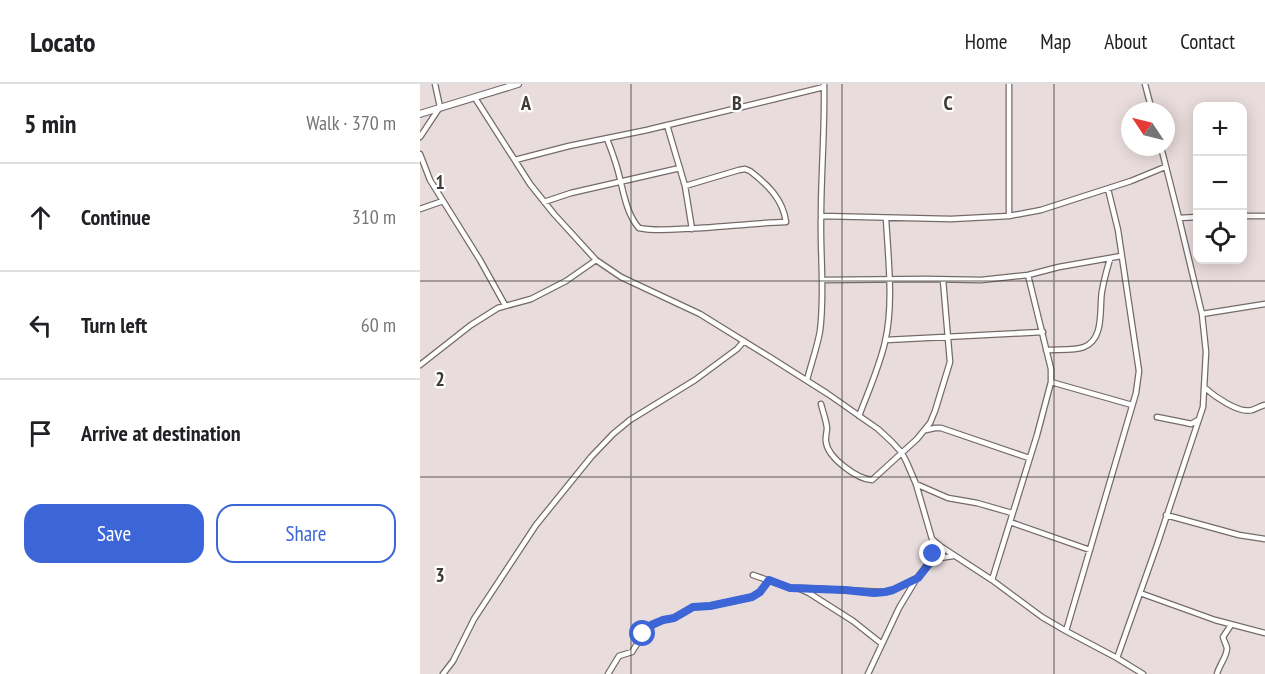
<!DOCTYPE html>
<html lang="en">
<head>
<meta charset="utf-8">
<style>
  :root { --surface:#fff; --page:#f2f2f2; --text:#202124; --muted:#757577; --line:#e0e0e0; --accent:#3c66d7 }
  body { margin:0; font-family:"PT Sans Narrow",sans-serif; background:var(--page); color:var(--text) }
  .controls { position:absolute; right:18px; top:18px; display:grid; overflow:hidden; border-radius:12px; box-shadow:0 3px 15px #0003 }
  .controls button { width:54px; height:54px; display:grid; place-items:center; padding:0; border:0; border-bottom:2px solid var(--line); background:var(--surface); color:var(--text); font:30px sans-serif }
  .compass { position:absolute; left:701px; top:18px; width:54px; height:54px; border-radius:50%; background:var(--surface); box-shadow:0 3px 15px #0003; rotate:305deg }
  .stop { position:absolute; width:18px; height:18px; margin:-14px; border:4px solid #3c66d7; border-radius:50%; background:#fff }
  .stop.end { background:#3c66d7; border-color:#fff; box-shadow:0 2px 6px #0008 }
  .list { margin:0; padding:0; list-style:none }
  h2 { display:flex; justify-content:space-between; align-items:center; height:78px; margin:0; padding:0 24px; font-size:26px }
  h2 small { font-size:20px; font-weight:400; color:var(--muted) }
  .list li { display:grid; grid-template-columns:39px 1fr auto; gap:18px; align-items:center; box-sizing:border-box; height:108px; padding:0 24px; border-top:2px solid var(--line) }
  .list b { display:block; font-size:22px; white-space:nowrap }
  .list em { font-size:20px; font-style:normal; color:var(--muted) }
  .actions { display:flex; gap:12px; padding:18px 24px }
  .actions a { flex:1; padding:14px 0; border:2px solid var(--accent); border-radius:18px; text-align:center; font-size:21px; color:var(--accent) }
  .actions .main { background:var(--accent); color:#fff }
  .icon { flex:none; width:33px; height:33px; fill:none; stroke:currentColor; stroke-width:2; stroke-linecap:round; stroke-linejoin:round }
  .map { position:relative; flex:none; width:845px; height:590px; overflow:hidden }
  header { display:flex; align-items:center; gap:36px; box-sizing:border-box; height:84px; padding:0 30px; background:var(--surface); border-bottom:2px solid var(--line) }
  header strong { font-size:28px }
  nav { display:flex; gap:33px; margin-inline-start:auto; font-size:21px }
  main { display:flex }
  aside { flex:1; background:var(--surface) }
  .map>svg:first-child { display:block }
  .lines { fill:none; stroke-linecap:round; stroke-linejoin:round }
  .minor-casing { stroke:#756a6a; stroke-width:7 }
  .tertiary-casing { stroke:#756a6a; stroke-width:8 }
  .minor { stroke:#fff; stroke-width:4.5 }
  .tertiary { stroke:#fff; stroke-width:6 }
  .route { stroke:#3c66d7; stroke-width:8 }
  .grid { fill:none; stroke:#403b3b; stroke-width:1.5; stroke-opacity:0.55 }
  .grid-label { font-size:20px; text-anchor:middle; font-weight:bold; fill:#403b3b; stroke:#fff; stroke-width:4.5; stroke-linejoin:round; paint-order:stroke }
</style>
</head>
<body>
<header>
<strong>Locato</strong>
<nav><a>Home</a><a>Map</a><a>About</a><a>Contact</a></nav>
</header>
<main>
<aside>
<h2>5 min<small>Walk · 370 m</small></h2>
<ul class="list">
<li><svg class="icon" aria-label="ahead" viewBox="0 0 24 24"><path d="M12 20V5M6 11l6-6 6 6"/></svg><div><b>Continue</b></div><em>310 m</em></li>
<li><svg class="icon" aria-label="left" viewBox="0 0 24 24"><path d="M17 20v-9H6M10 6l-5 5 5 5"/></svg><div><b>Turn left</b></div><em>60 m</em></li>
<li><svg class="icon" aria-label="arrive" viewBox="0 0 24 24"><path d="M6 21V4h12l-3 4 3 4H6"/></svg><div><b>Arrive at destination</b></div></li>
</ul>
<div class="actions"><a class="main">Save</a><a>Share</a></div>
</aside>
<div class="map">
<svg width="845" height="590" viewBox="0 0 845 590">
  <rect width="100%" height="100%" fill="#e9dcdc"/>
  <g class="lines">
    <g class="minor-casing">
      <path id="minor" d="M725 0 732 27
        M55 14 110 100 134 130 176 176 201 193 280 230 348 272 408 310 458 345 472 358 482 369 487 379 496 400 512 455 520 462 572 496 622 533 646 547 697 574 723 590
        M247 41 265 102 272 145
        M0 53 20 23 15 0
        M187 55C191 65 195 76 198 87 203 105 206 130 219 144 233 147 247 146 261 145 296 144 331 139 366 138 363 115 347 100 330 87L325 85 319 86 265 102
        M0 70 10 96 60 176 85 221
        M95 76 149 62 227 46 404 3
        M124 118 151 109 260 84
        M0 125 23 117
        M401 132 531 135 589 132 621 126 652 116 711 97 745 83
        M589 132V0
        M822 132H845
        M759 134 778 133
        M403 196 506 195 561 196 608 191 639 183 701 172
        M782 230 845 220
        M466 256 623 248
        M626 266C637 265 655 267 664 263 685 255 679 224 682 207 684 196 687 185 690 175
        M0 281 51 241 78 224 111 215 146 197 176 176
        M387 296C391 280 397 264 400 247 405 209 400 171 401 133 401 89 405 44 404 0
        M631 298 712 321
        M785 304C794 312 819 330 832 326 836 325 840 322 845 321
        M401 320C403 328 406 336 407 344 407 348 405 354 406 358 408 374 437 395 452 396L497 355 510 339 515 327 530 278 523 196
        M439 332C448 308 459 284 465 258 474 220 468 173 466 134
        M737 333 767 339 771 340 778 336
        M506 346 515 344H521L609 374
        M496 400 528 414 557 419 592 429
        M746 431 819 451 845 455
        M590 438 670 466
        M511 479 520 474 533 472
        M333 491 371 504H378L389 509 433 537 462 560
        M572 496 617 351 631 298V285L608 191
        M381 504 465 508 473 506 495 495
        M720 509 795 536 845 549
        M646 547 716 309 719 287 698 146 688 105
        M697 574 737 461 783 323 786 268 782 230 759 134 741 63
        M23 590 33 577 54 535 116 441 171 373 193 350 210 336 275 296 317 265 324 257
        M188 590 199 572 212 568 227 544 243 536 254 534 273 523 290 522 332 513 340 508 349 496
        M448 590 479 524 497 494 511 476 513 464 512 455
        M797 590C799 581 807 573 807 564 806 560 804 557 803 553L811 541"/>
    </g>
    <g class="tertiary-casing">
      <path id="tertiary" d="M0 30 98 0"/>
    </g>
    <use href="#minor" class="minor"/>
    <use href="#tertiary" class="tertiary"/>
  </g>
  <g class="lines">
    <path class="route" d="M223 550 227 544 231 541 243 536 254 534 273 523 290 522 332 513 340 508 349 496 370 504 425 506 454 509 465 508 473 506 498 494 509 480 513 470"/>
  </g>
  <path class="grid" d="M211 0V590M422 0V590M634 0V590M0 197H845M0 393H845"/>
  <g class="grid-label">
    <text x="106" y="26">A</text>
    <text x="317" y="26">B</text>
    <text x="528" y="26">C</text>
    <text x="20" y="105">1</text>
    <text x="20" y="302">2</text>
    <text x="20" y="498">3</text>
  </g>
</svg>
<div class="controls">
<button>+</button>
<button>−</button>
<button><svg class="icon" aria-label="locate" viewBox="0 0 24 24"><circle cx="12" cy="12" r="6"/><path d="M12 2v4M12 18v4M2 12h4M18 12h4"/></svg></button>
</div>
<svg class="compass" viewBox="-18 -18 36 36"><path d="M0-13l5 13h-10z" fill="#e53935"/><path d="M0 13l5-13h-10z" fill="#757577"/></svg>
<div class="stop" style="left:223px;top:550px"></div>
<div class="stop end" style="left:513px;top:470px"></div>
</div>
</main>
</body>
</html>
